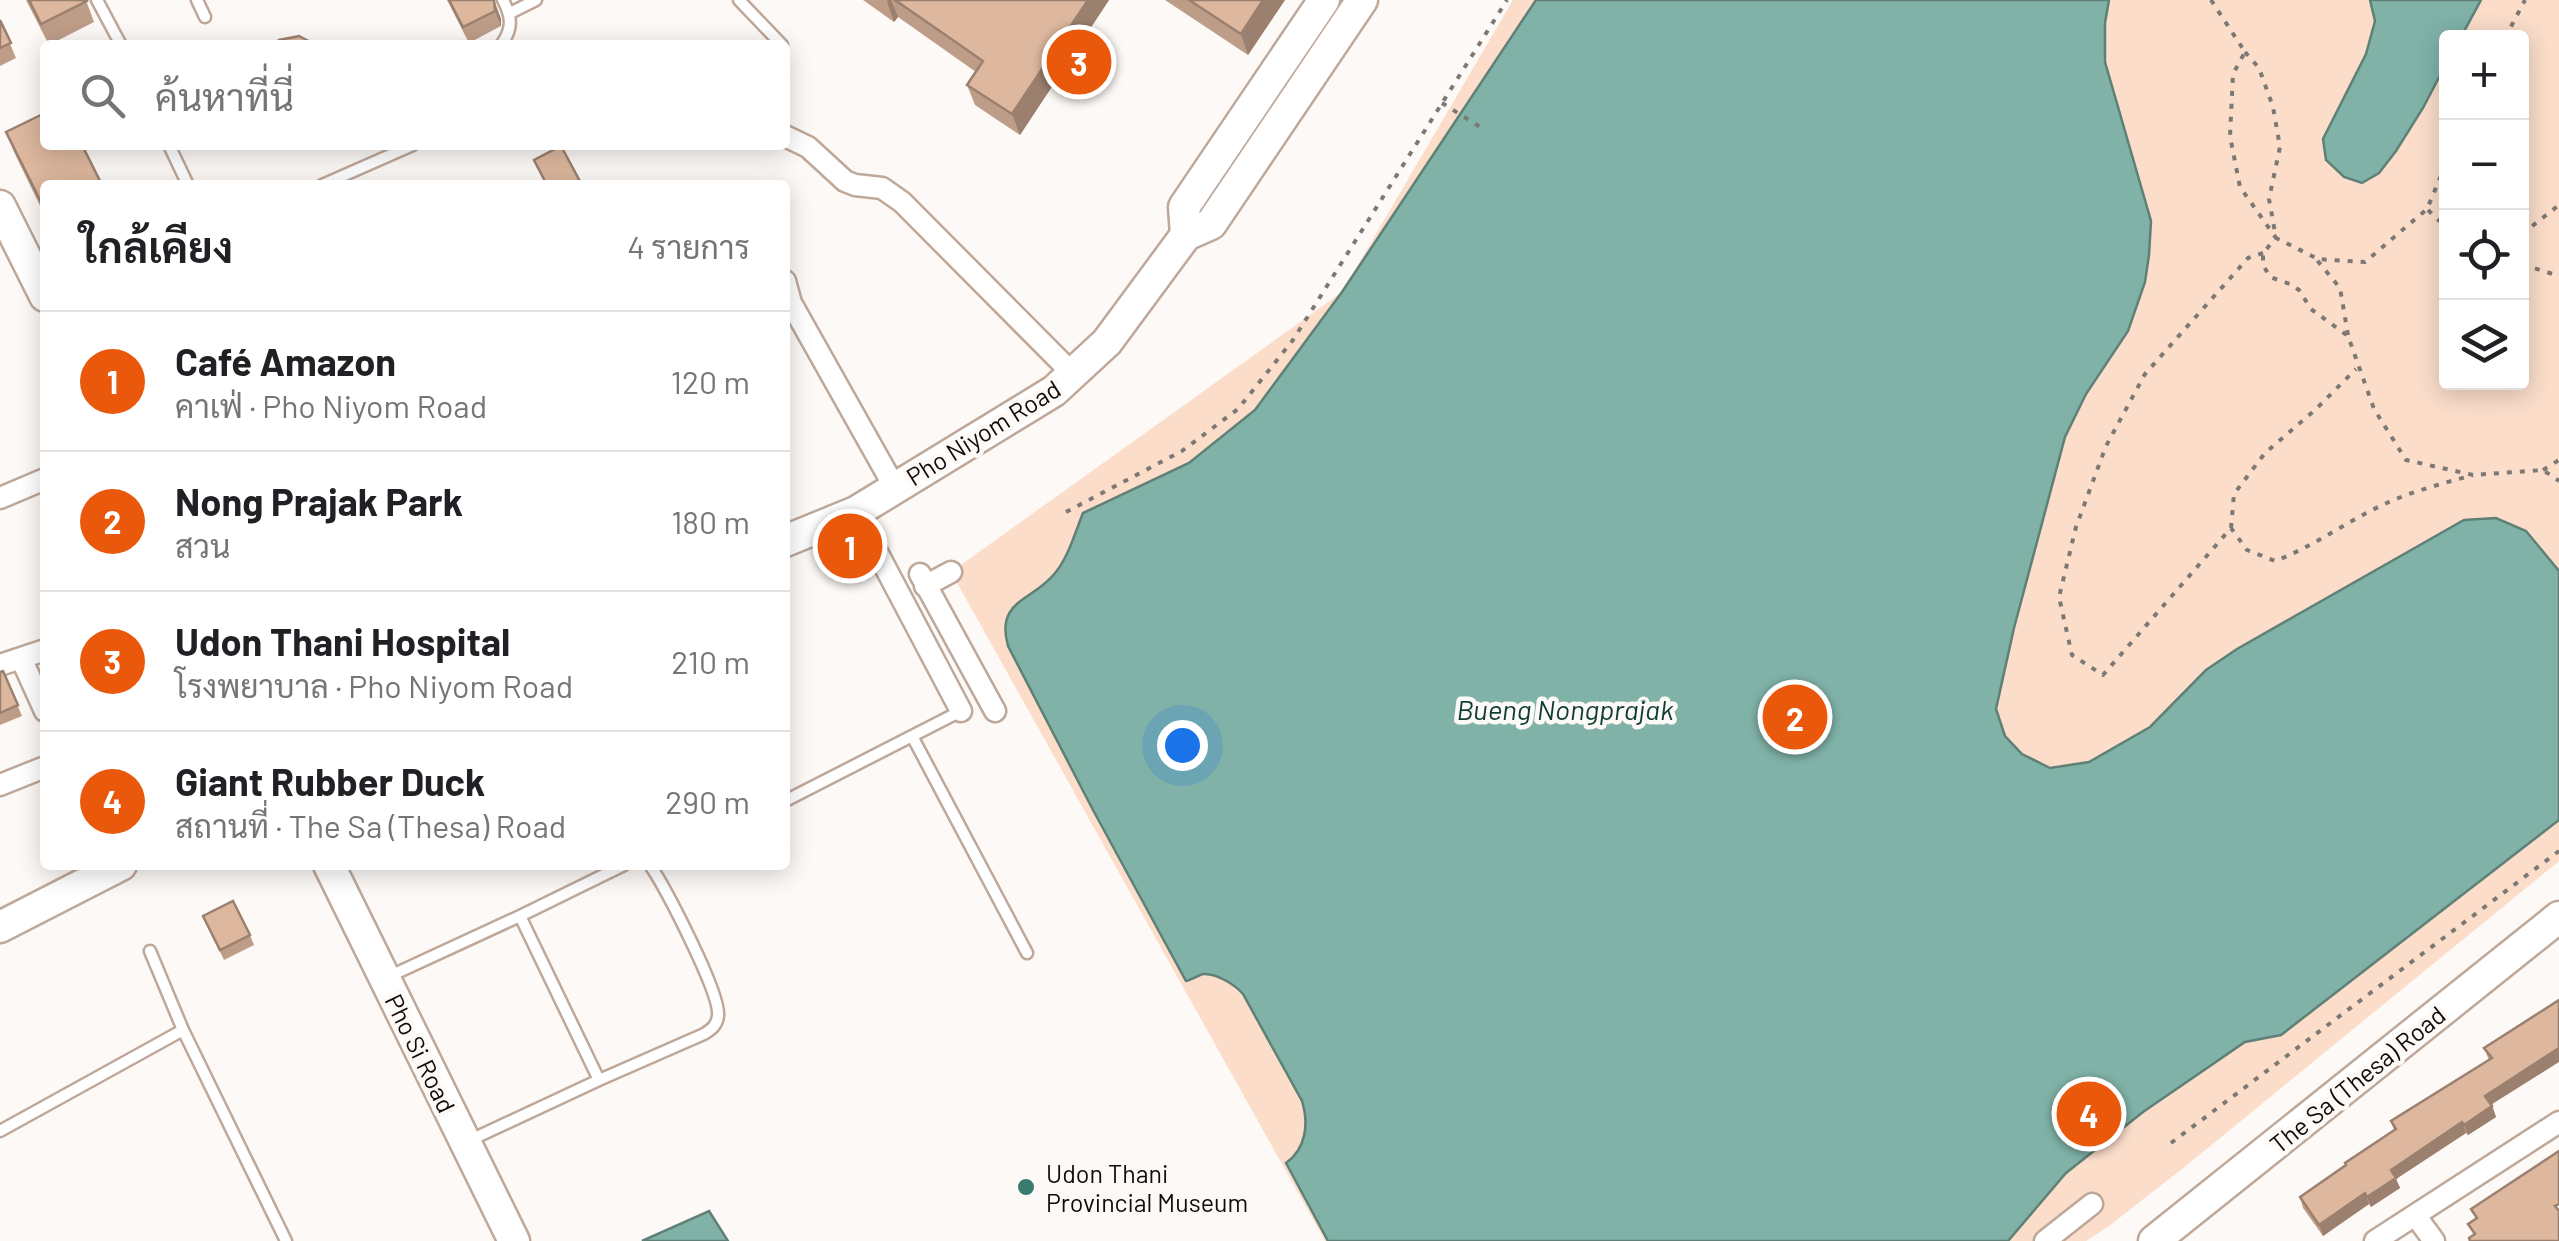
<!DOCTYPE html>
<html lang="th">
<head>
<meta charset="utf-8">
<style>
  :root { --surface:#fff; --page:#f2f2f2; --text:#202124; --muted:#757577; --line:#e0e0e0; --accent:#ea580c }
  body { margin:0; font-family:Barlow,Sarabun,sans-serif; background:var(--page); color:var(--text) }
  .controls { position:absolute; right:30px; top:30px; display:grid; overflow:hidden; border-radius:10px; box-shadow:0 5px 25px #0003 }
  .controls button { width:90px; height:90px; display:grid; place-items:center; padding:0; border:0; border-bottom:2px solid var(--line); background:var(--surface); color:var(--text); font:50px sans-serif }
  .you { position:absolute; left:1182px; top:745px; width:35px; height:35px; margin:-25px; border:8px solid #fff; border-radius:50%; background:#1a73e8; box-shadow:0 0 0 15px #1a73e833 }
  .badge { display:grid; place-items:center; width:65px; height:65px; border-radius:50%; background:var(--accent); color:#fff; font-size:32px; font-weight:700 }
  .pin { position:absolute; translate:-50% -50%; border:5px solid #fff; box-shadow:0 2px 10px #0006 }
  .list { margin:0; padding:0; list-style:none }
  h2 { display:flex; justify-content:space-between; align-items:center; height:130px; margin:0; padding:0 40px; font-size:42px }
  h2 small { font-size:32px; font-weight:400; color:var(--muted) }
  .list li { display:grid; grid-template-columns:65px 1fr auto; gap:30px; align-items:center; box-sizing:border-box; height:140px; padding:0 40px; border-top:2px solid var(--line) }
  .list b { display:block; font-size:38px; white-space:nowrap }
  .list p { margin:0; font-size:32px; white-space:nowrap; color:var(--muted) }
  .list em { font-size:32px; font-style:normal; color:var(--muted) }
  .icon { flex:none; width:55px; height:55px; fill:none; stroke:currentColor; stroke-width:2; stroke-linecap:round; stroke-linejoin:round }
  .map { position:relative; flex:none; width:2559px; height:1241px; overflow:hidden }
  .search { position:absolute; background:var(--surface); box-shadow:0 5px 25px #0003; left:40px; top:40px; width:750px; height:110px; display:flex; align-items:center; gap:25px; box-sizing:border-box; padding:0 35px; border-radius:10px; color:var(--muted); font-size:38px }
  .panel { position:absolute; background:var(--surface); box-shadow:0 5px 25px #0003; left:40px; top:180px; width:750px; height:690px; border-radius:10px }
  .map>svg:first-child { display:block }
  .green { fill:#fbddca; fill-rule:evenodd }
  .water { fill:#80b2a8; stroke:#5f8077; stroke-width:2.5 }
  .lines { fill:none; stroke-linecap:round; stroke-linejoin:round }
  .lane-casing { stroke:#bea89a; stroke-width:15 }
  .street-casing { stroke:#bea89a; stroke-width:25 }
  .secondary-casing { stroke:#bea89a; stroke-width:35 }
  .path { stroke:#7e7875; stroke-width:4; stroke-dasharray:5 8; stroke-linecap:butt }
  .lane { stroke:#fff; stroke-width:10 }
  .street { stroke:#fff; stroke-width:20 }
  .secondary { stroke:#fff; stroke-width:30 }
  .wall { fill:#be9d88 }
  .shaded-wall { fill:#9b806f }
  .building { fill:#ddb79e; stroke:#9b806f; stroke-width:2.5 }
  .poi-dot { fill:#387c70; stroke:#fdf9f6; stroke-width:4 }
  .labels { text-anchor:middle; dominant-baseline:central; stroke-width:9; stroke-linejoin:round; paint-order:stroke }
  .street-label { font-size:25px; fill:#110a06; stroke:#fdf9f6 }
  .poi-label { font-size:25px; fill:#110a06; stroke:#fdf9f6; text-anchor:start }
  .water-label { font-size:28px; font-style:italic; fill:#0f3e36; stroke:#fdf9f6 }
</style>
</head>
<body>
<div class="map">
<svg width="2559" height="1241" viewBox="0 0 2559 1241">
  <rect width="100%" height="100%" fill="#fdf9f6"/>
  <path class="green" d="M1513 0H2559V861L2187 1165 2109 1226 2086 1241H1325L951 572 1342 292ZM2446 38H2522V382H2446Z"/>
  <path class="water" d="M1536 0H2109L2105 23V62L2151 221 2149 255 2145 282 2128 331 2086 394 2065 437 2014 628 1996 709 2005 736 2022 754 2050 768 2089 762 2150 727 2206 670 2237 649 2464 520 2496 518 2526 531 2559 571V820L2281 1035 2245 1042 2143 1112 2066 1173 2008 1241H1328L1286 1163C1306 1149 1309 1124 1302 1101L1243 994C1235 985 1217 973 1203 974 1202 974 1188 981 1186 981L1093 810 1008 646C995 599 1033 602 1056 572 1069 555 1075 533 1083 513L1189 463 1255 410 1342 292Z
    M2370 0H2481L2461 37 2446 38V64L2423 108 2396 151 2379 173 2362 183 2344 177 2326 160 2323 139 2366 54 2375 21Z
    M709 1211 728 1241H642Z"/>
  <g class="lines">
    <g class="lane-casing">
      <path id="lane" d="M97 0 121 45
        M197 0 205 17
        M739 0 782 45
        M510 13 536 0
        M501 45C513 29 512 17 503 0
        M169 145 188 185
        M322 185 413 145
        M912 736 1027 953
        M785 801 961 711
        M520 916 624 865
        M150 951 183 1030
        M390 976 520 916 599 1080 466 1142
        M599 1080 704 1034C712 1029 717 1025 718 1016 721 994 665 887 650 865
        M0 1131 183 1030 286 1241"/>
    </g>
    <g class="street-casing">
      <path id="street" d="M785 136 808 147 845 181 855 185 882 188 902 202 1073 374
        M785 281 791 303 895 488
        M0 498 45 479
        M856 512 961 711
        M920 574 995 711
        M925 586 951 572
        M21 658 45 711
        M0 665 45 650
        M0 785 45 767
        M2415 1215 2434 1241
        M2045 1241 2092 1204
        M2375 1241 2559 1122"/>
    </g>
    <g class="secondary-casing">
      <path id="secondary" d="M0 206 45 296
        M1186 235 1184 207 1324 0
        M785 541 856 512 1054 391 1107 342 1186 235 1211 224 1362 0
        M329 865 514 1241
        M0 927 121 865
        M2154 1241 2559 917"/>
    </g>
    <path class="path" d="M2211 0 2245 52 2233 74 2230 136 2240 187 2276 238 2263 253V265L2270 277 2290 284 2299 290 2311 309 2348 336 2374 409 2406 460 2473 475 2543 470 2559 481
      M2505 38 2525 0
      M2245 52 2259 68 2273 107 2280 147 2269 199 2276 238 2316 258
      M1442 103 1485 130
      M2428 210 2446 227
      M2522 234 2559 205
      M2263 253 2248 258 2145 374 2106 446 2076 527 2059 597 2072 655 2103 675 2231 528 2247 550 2275 561C2315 546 2350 519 2389 502 2416 490 2445 483 2473 475
      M2522 269 2534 268 2559 276
      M2348 335 2340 288 2316 259 2365 262 2427 209 2446 164
      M2543 470 2559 460
      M1066 512 1182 451 1238 409 1293 340 1507 0
      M2231 528 2234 494 2265 453 2315 410 2356 369
      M2171 1143 2559 851"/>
    <use href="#lane" class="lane"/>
    <use href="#street" class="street"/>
    <use href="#secondary" class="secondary"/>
  </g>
  <path class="wall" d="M26 0H86L94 22 49 45Z
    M447 0H494L501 19V26L469 43Z
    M863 0H1109L1020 135 975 105 967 85 976 72 898 17 894 22Z
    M1165 0H1285L1248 55Z
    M0 20 16 58 0 66Z
    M6 132 45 185V216L14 152Z
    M3 671 22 716 0 725V672Z
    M203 916 250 935 254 945 224 960Z
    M2559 1000 2492 1105 2496 1117 2468 1135 2466 1133 2396 1179 2400 1188 2371 1207 2369 1204 2323 1236 2303 1208 2300 1197 2394 1130 2391 1121 2489 1060 2484 1048Z"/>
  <path class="shaded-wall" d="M888 0H891L898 17 894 22 887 2Z
    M1088 0H1109L1020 135 1012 114Z
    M1263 0H1285L1248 55 1241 34Z
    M495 3 501 19V26L495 11Z
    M2559 1048V1062L2489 1106 2485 1096Z
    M2492 1106 2496 1117 2468 1135 2464 1125Z
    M2462 1122 2466 1133 2396 1179 2400 1188 2371 1207 2367 1197 2391 1170Z
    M2365 1193 2369 1204 2323 1236 2319 1225Z"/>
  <path class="building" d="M29 0H86L87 1 41 24Z
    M449 0H494L495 11 463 27Z
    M895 0H1088L1012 114 967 85 983 61Z
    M1189 0H1263L1241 34Z
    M0 20 11 43 0 48Z
    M299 36 316 45H274L279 40Z
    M45 113V145H82L102 185H45V210L6 132Z
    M561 146 582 185H547L534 160Z
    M3 671 18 705 0 713V672Z
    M233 901 250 935 220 950 203 916Z
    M2559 1000V1048L2485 1096 2492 1106 2464 1125 2462 1122 2391 1170 2396 1178 2367 1197 2365 1193 2319 1225 2300 1197 2346 1165 2345 1163 2396 1129 2391 1121 2492 1058 2484 1048Z
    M2559 1151V1204L2555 1206 2559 1211V1241H2470L2469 1238 2475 1234 2468 1224 2477 1218 2471 1209Z"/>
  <circle class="poi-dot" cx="1026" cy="1187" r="10"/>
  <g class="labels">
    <g class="street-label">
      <text transform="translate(983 432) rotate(-32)">Pho Niyom Road</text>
      <text transform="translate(421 1053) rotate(64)">Pho Si Road</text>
      <text transform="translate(2357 1079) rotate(-39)">The Sa (Thesa) Road</text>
    </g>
    <g class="poi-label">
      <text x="1046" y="1173">Udon Thani<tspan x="1046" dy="29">Provincial Museum</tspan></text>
    </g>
    <g class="water-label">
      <text x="1565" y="709">Bueng Nongprajak</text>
    </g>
  </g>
</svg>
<div class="controls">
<button>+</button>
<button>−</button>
<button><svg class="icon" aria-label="locate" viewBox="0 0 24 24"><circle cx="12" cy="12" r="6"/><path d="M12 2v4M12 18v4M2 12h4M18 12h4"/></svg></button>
<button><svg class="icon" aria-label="layers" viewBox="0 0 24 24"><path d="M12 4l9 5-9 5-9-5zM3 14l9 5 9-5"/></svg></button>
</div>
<div class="you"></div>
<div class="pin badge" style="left:850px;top:546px">1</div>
<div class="pin badge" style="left:1795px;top:717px">2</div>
<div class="pin badge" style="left:1079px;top:62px">3</div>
<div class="pin badge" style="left:2089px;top:1114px">4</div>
<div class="search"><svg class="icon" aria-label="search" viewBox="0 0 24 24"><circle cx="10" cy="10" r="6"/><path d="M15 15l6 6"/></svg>ค้นหาที่นี่</div>
<section class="panel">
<h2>ใกล้เคียง<small>4 รายการ</small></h2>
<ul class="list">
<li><span class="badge">1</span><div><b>Café Amazon</b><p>คาเฟ่ · Pho Niyom Road</p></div><em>120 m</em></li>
<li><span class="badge">2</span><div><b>Nong Prajak Park</b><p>สวน</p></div><em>180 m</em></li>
<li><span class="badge">3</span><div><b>Udon Thani Hospital</b><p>โรงพยาบาล · Pho Niyom Road</p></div><em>210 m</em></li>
<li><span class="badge">4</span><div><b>Giant Rubber Duck</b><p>สถานที่ · The Sa (Thesa) Road</p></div><em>290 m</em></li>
</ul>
</section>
</div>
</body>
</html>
